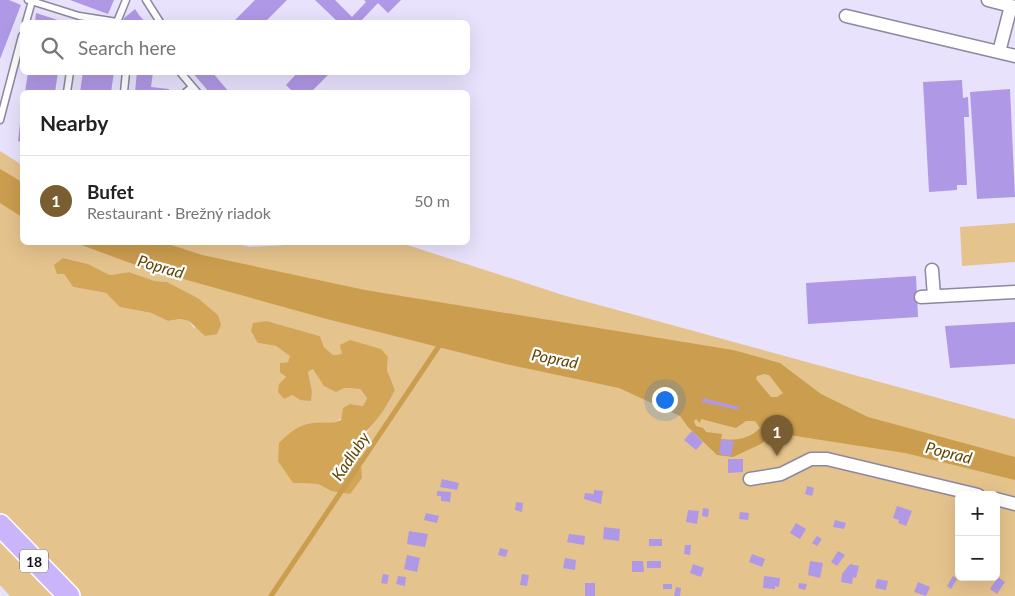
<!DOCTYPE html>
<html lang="en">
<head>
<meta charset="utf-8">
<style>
  :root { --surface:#fff; --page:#f2f2f2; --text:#222; --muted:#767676; --line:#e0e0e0; --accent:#7a5e31 }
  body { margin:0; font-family:Lato,sans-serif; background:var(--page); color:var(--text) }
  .controls { position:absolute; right:15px; bottom:15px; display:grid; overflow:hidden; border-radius:8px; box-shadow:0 5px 20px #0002 }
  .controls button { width:45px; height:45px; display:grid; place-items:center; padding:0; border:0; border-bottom:1px solid var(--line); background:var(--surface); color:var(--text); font:25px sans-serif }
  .you { position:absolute; left:664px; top:399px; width:18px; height:18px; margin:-12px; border:4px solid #fff; border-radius:50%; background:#1a73e8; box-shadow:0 0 0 8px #1a73e833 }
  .badge { display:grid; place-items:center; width:32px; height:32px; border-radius:50%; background:var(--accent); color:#fff; font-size:16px; font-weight:700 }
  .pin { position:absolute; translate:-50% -41px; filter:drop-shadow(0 1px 2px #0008) }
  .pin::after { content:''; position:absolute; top:26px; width:18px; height:15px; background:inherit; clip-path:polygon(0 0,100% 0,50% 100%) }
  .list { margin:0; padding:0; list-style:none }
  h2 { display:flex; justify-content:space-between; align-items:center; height:65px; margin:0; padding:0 20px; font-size:21px }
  h2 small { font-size:16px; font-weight:400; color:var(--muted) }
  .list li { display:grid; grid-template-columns:32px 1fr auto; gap:15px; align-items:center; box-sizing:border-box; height:90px; padding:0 20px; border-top:1px solid var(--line) }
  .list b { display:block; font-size:19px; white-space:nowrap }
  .list p { margin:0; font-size:16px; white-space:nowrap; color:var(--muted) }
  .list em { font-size:16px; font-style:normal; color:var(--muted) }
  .icon { flex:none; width:28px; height:28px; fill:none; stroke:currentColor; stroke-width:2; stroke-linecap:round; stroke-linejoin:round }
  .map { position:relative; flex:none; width:1015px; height:596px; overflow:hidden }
  .search { position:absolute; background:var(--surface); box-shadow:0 5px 20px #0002; left:20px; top:20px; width:450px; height:55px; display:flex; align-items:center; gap:12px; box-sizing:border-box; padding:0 18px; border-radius:8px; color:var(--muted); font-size:19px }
  .panel { position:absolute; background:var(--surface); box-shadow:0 5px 20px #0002; left:20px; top:90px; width:450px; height:155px; border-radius:8px }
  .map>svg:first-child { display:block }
  .green { fill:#e5c38d; fill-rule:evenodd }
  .forest { fill:#d3a557 }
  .water { fill:#cb9d4e; fill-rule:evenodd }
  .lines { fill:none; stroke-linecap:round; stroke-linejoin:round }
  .stream { stroke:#cb9d4e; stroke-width:5 }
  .building { fill:#af98e5 }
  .service-casing { stroke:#8d879f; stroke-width:9 }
  .minor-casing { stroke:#8d879f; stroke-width:15 }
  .primary-casing { stroke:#fff; stroke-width:24 }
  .service { stroke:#fff; stroke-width:6 }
  .minor { stroke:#fff; stroke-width:12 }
  .primary { stroke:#cbb5fa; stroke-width:21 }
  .labels { text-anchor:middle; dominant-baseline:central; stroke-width:4.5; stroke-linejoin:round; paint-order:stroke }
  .shield { fill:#fff; stroke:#5c5a60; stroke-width:1 }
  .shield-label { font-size:14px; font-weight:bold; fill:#16131c }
  .water-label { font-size:16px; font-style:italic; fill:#624301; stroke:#fff }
</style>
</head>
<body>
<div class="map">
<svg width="1015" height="596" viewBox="0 0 1015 596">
  <rect width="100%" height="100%" fill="#e9e2fd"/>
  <path class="green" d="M0 151 22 165V242H231L249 247 323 243H401L566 296 1015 419V596H10L0 585ZM63 258 88 264 110 275 129 272 155 281 167 282 198 298 218 315 194 328 189 321 180 319 168 321 151 313 121 307 106 293 73 287 64 274ZM267 321 320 336 324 347 333 355 342 354 388 357 387 370 395 390 388 404 367 432 356 442 331 491 318 484 293 483 314 423C337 424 339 425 350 404L363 406 367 398 360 389 345 388 336 392 313 369 308 372 312 391 300 400 292 395 281 363 288 362 291 356 276 346 258 343ZM959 495H996V577H959Z
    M1015 223V262L962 266 960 227Z"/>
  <path class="forest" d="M63 258 88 264 110 275 129 272 155 281 167 282 198 298 218 315 221 325 217 334 205 336 189 321 180 319 168 321 151 313 120 307 106 293 73 287 64 274H57L54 265Z
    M267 321 320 336 324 347 333 355 342 354 340 345 350 340 381 349 388 357 387 370 395 390C386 410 372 427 356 441L360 449 362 478 350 494 331 491 318 484 293 483 278 461 279 443C289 433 298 425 313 423 324 421 331 425 341 420L343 408 350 404 363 406 367 398 360 389 345 388 336 392 324 386 313 369 308 372 312 391 311 401 300 400 292 395 284 399 278 392 279 384 286 377 280 372V363L288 362 290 356 276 346 258 343 251 331 253 323Z"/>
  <path class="water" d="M0 169 22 182V217L0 203Z
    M76 243H165L202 255 365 290 733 350 780 363 821 394 868 417 1015 457V480L905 453 789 435 770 437 761 444 733 457 717 455 688 427 680 416 619 388 506 364 323 318 144 268ZM764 374 769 375 783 393 777 397H771L756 379 757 376ZM696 419 700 423 701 419 736 428 746 421H755L760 428C749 439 736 441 721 439L722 434 706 432 703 428 696 426 694 421Z"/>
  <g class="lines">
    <path class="stream" d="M271 596 439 346 444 343"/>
  </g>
  <path class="building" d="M0 0H9L21 5 0 59Z
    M70 0H114L108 14Z
    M255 0H287L265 22H233Z
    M315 0H335L352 17 366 2 364 0H401L388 13 378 3 360 22H338Z
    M135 9 139 15 145 22H126L123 19Z
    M36 13 64 22H35Z
    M28 72H58L55 92H25Z
    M83 72H114L111 92H80Z
    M137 72H153L151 87 169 89V92H135Z
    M192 72H212L229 92H209Z
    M298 72H331L311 92H293L286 85Z
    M962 80 963 98 968 97 969 117H964L967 185H957V190L929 192 923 82Z
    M1010 89 1015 197 977 199 970 92Z
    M21 114H22V142L18 141Z
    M916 276 918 317 808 324 806 283Z
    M1015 322V364L950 368 945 326Z
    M703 398 739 407 738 410 702 402Z
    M692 431 703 442 696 450 684 440Z
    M721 439 734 441 731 456 719 454Z
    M728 459H743V472L728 473Z
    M442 479 459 483 457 490 440 487Z
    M807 486 814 488 812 496 805 494Z
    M594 490 603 491 601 504 584 499 585 493 594 494Z
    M437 491 451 492 450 502 441 501V496H437Z
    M516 502 523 503 522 512 515 510Z
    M897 506 912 511 906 526 898 523 899 520 893 518Z
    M703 508 709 509 708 517 702 516Z
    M688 510 699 511 697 524 686 522Z
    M740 512 749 513 748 520 739 519Z
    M426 513 439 516 437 523 424 520Z
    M835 520 846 523 844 529 833 527Z
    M796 523 806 529 800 539 790 533Z
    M604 527 620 529 619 541 603 539Z
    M409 531 428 534 425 547 407 544Z
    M569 534 585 536 584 545 567 542Z
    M817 536 822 539 817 546 812 543Z
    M649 539H662V546H649Z
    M685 545H691L690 555 684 554Z
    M500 548 508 550 506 557 498 555Z
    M838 551 845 555 837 566 831 562Z
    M752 554 765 559 762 567 749 562Z
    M407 555 420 558 417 572 404 569Z
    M565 558 576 560 575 570 563 568Z
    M632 561H643L644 572H632Z
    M647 561H661V568H647Z
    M810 561 823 563 820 578 808 575Z
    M693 564 704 568 701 577 690 573Z
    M850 564 859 566 856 578 853 577 852 584 841 582 842 574Z
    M383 574 389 575 387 584 381 583Z
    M522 574 529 575 527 586 520 585Z
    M398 576 406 577 405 586 396 584Z
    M764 576 780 578 779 587 775 586V589L763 588Z
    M953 576 957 579 951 589 947 586Z
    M998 577 1005 582 997 594 990 589Z
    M877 579 888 581 886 590 875 588Z
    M918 582 930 587 926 596 914 592Z
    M585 583H595V596H585Z
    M799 583 807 584 805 590 798 588Z
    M663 584H672V589H663Z
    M676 587 681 588 680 596H674Z"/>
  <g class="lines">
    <g class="service-casing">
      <path id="service" d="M28 0 79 16 117 22 126 0
        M146 0 160 22
        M26 22 32 1
        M180 72 197 92
        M67 92 70 72
        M124 92 126 72
        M186 92 192 87
        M0 120 22 36"/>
    </g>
    <g class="minor-casing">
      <path id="minor" d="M988 0 1015 7
        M846 16 1015 56
        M999 52 1011 6
        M932 270 934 296
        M921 297 1015 292
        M750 479 781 474 811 459H827L978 495
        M996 499 1015 504"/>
    </g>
    <g class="primary-casing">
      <path id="primary" d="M0 525 69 596"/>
    </g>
    <use href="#service" class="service"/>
    <use href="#minor" class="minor"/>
    <use href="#primary" class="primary"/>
  </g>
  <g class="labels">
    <rect class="shield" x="20" y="549.5" width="28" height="23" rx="4"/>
    <g class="shield-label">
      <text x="34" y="561">18</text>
    </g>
    <g class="water-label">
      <text transform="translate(161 266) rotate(16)">Poprad</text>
      <text transform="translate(555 358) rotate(11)">Poprad</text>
      <text transform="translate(949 452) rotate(14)">Poprad</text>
      <text transform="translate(350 456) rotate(-56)">Kadluby</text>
    </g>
  </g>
</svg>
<div class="controls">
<button>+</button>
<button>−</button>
</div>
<div class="you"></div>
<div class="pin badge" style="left:777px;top:456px">1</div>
<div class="search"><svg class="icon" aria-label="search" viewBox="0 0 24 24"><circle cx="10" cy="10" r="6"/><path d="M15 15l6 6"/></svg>Search here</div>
<section class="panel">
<h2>Nearby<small></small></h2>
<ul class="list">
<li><span class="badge">1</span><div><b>Bufet</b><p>Restaurant · Brežný riadok</p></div><em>50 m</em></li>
</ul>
</section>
</div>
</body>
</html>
